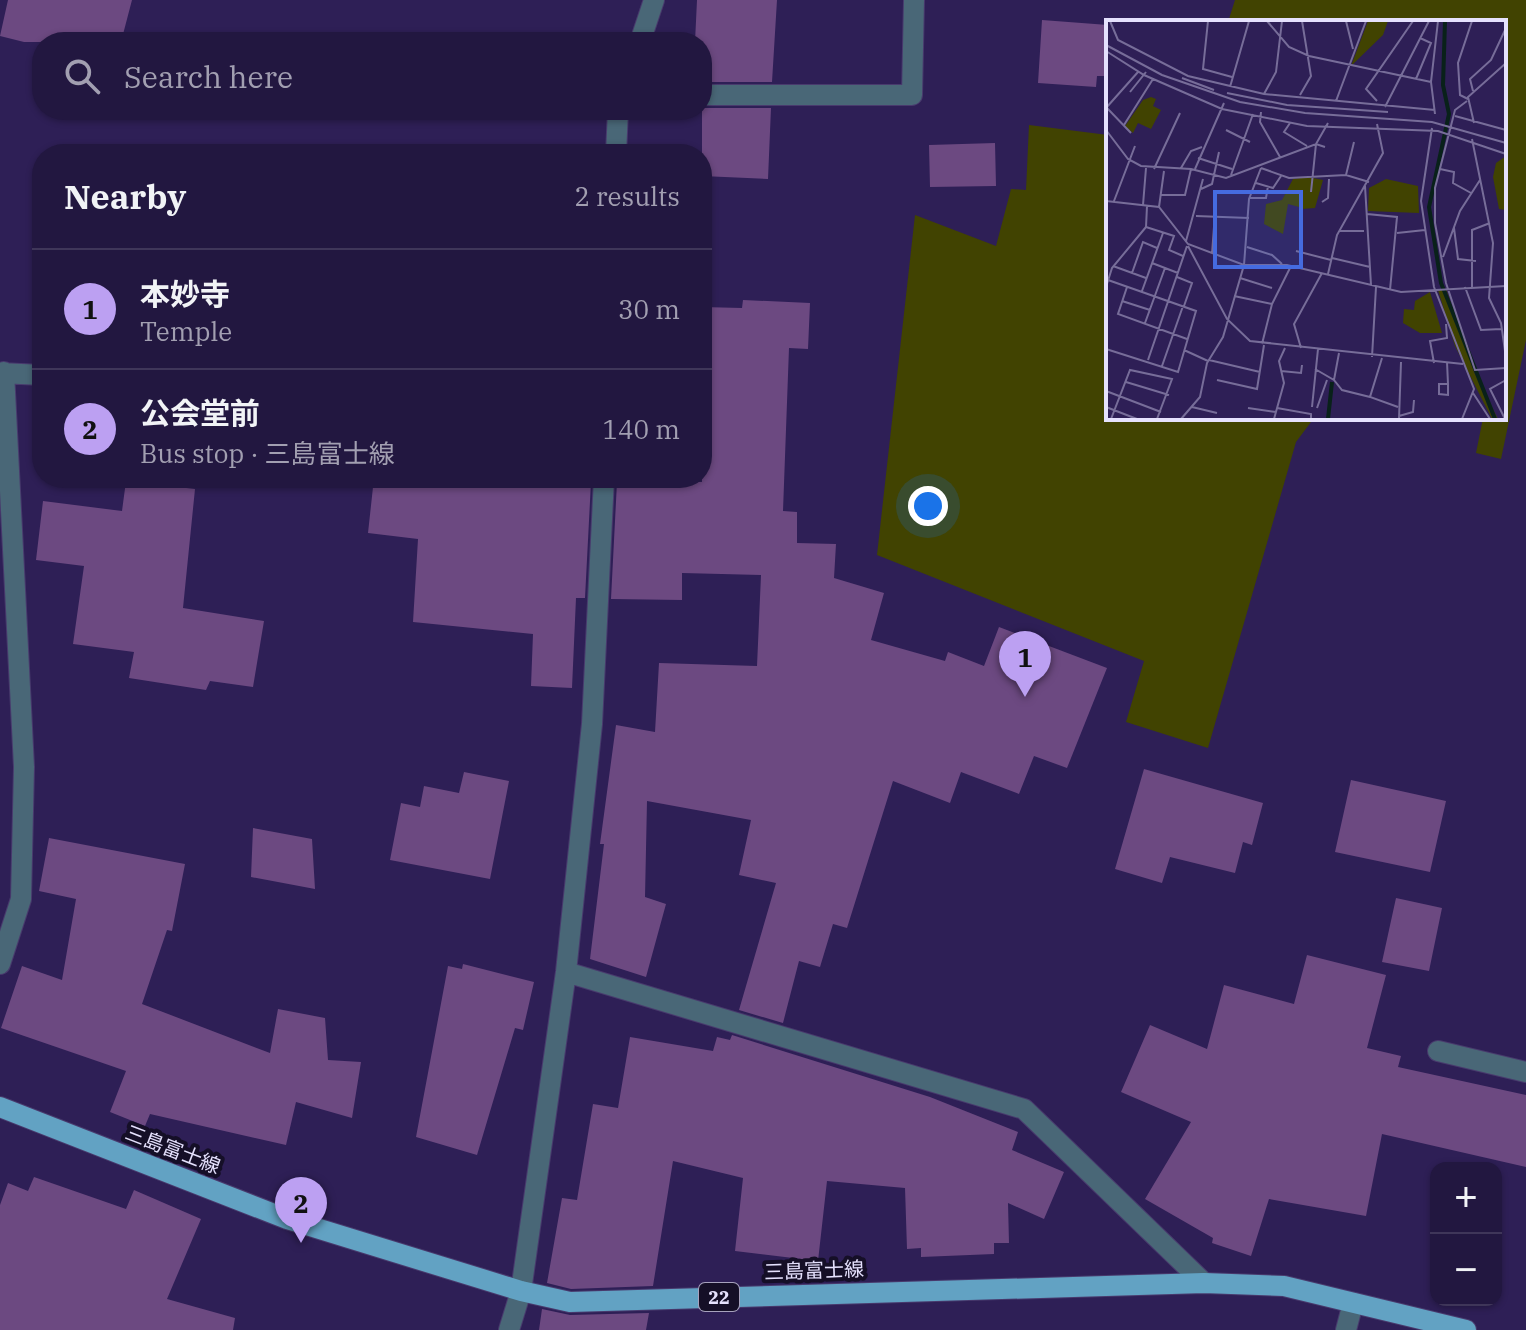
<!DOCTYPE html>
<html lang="en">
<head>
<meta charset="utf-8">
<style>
  :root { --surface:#221740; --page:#2e244b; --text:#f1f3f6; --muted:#a29fb1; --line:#3f3659; --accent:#bca0f2 }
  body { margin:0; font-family:"IBM Plex Serif","Noto Sans JP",serif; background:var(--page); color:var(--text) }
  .controls { position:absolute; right:24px; bottom:24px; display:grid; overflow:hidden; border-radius:16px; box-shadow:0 2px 6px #0004 }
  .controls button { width:72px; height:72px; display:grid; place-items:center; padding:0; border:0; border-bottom:2px solid var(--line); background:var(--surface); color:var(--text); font:40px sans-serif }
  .you { position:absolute; left:928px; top:506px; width:28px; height:28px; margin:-20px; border:6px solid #fff; border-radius:50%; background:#1a73e8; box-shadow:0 0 0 12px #1a73e833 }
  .badge { display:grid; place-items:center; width:52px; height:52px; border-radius:50%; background:var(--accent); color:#111; font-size:26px; font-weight:700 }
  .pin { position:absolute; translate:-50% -66px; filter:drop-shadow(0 2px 4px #0008) }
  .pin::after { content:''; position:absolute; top:42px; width:28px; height:24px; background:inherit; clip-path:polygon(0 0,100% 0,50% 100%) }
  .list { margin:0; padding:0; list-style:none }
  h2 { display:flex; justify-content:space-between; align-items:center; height:104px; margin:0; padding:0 32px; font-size:34px }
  h2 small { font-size:26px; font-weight:400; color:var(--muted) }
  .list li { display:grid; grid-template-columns:52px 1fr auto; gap:24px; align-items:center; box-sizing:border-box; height:120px; padding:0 32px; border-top:2px solid var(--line) }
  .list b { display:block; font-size:30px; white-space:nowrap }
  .list p { margin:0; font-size:26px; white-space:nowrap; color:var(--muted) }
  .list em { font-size:26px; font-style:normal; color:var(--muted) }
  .icon { flex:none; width:44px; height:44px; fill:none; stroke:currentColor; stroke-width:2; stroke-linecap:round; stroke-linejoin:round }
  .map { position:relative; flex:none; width:1526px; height:1330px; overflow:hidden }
  .search { position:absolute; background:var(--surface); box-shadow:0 2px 6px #0004; left:32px; top:32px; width:680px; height:88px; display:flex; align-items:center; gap:20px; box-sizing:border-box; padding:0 28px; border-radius:32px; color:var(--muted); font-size:30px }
  .panel { position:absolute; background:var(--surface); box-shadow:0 2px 6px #0004; left:32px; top:144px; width:680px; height:344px; border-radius:32px }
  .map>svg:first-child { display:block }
  .green { fill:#414301 }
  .building { fill:#6c4981 }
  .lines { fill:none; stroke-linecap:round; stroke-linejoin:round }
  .minor-casing { stroke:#483a6d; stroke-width:22 }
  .major-casing { stroke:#483a6d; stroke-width:22 }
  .minor { stroke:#496777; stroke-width:20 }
  .major { stroke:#62a2c3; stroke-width:20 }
  .labels { text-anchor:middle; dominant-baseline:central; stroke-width:8; stroke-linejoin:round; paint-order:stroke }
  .shield { fill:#150f27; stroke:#a7a2bd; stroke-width:2 }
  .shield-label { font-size:18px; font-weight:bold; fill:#e5e1fd }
  .street-label { font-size:20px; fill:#e5e1fd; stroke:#150f27 }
  .inset-river { fill:none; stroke:#09211a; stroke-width:4 }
  .inset-road { fill:none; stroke:#776d99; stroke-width:2 }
  .view { fill:#456bdf; fill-opacity:0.15; stroke:#456bdf; stroke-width:4 }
  .inset-edge { fill:none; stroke:#e5e1fd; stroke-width:4 }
</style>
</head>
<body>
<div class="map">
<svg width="1526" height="1330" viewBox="0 0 1526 1330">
  <rect width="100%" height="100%" fill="#2e1f56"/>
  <path class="green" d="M1235 0H1526V340L1501 459 1476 453 1483 418H1504V314L1506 303 1504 22H1228Z
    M1029 125 1108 135V418H1314L1296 442 1208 748 1126 722 1144 661 877 555 915 215 996 246 1011 189 1026 190Z"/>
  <path class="building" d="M8 0H132L121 42H24L0 36Z
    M697 0H777L772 82H702V42H695Z
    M1042 20 1108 25V76H1097L1096 87 1038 83Z
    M702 108H771L768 179 702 176Z
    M995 143 996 186 930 187 929 145Z
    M743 300 810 303 808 349 789 348 783 511 797 512V543L836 544 834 578 884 593 871 640 945 661 948 652 984 666 999 627 1107 668 1067 768 1034 756 1019 794 961 772 950 803 893 781 847 928 833 924 820 967 799 961 783 1023 739 1010 776 883 739 875 751 820 647 801 645 897 666 904 646 977 590 959 604 844H600L616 725 655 732 659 663 757 666 761 575 682 573V600L611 599 617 482H702V307L742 308Z
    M374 478H574V482H591L585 598H576L572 688 531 686 533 634 413 622 418 539 368 533Z
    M126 481 195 489 183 608 264 621 253 687 210 681 206 690 129 678 134 652 73 644 84 566 36 560 43 501 122 511Z
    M1144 769 1263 803 1252 845 1243 842 1235 873 1170 857 1162 883 1115 869Z
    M464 772 509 781 490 879 390 860 401 803 420 807 424 786 459 793Z
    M1351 780 1446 801 1430 872 1335 852Z
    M253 828 312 839 315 889 251 877Z
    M49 838 185 864 172 931 167 930 142 1004 270 1053 278 1009 325 1018 328 1060 361 1062 352 1118 296 1102 286 1145 150 1114 145 1126 110 1112 126 1071 1 1028 22 966 62 980 76 899 39 891Z
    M1396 898 1442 908 1429 971 1382 962Z
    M1307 955 1386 975 1367 1048 1401 1056 1398 1067 1526 1095V1167L1382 1134 1366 1216 1269 1199 1251 1256 1212 1243 1213 1238 1145 1199 1191 1122 1121 1092 1150 1025 1207 1049 1224 985 1294 1004Z
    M463 964 534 982 523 1030 515 1028 477 1155 416 1137 448 966 462 969Z
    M732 1035 930 1097 1018 1132 1012 1150 1064 1172 1044 1219 1008 1203 1009 1243H994V1254L921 1257V1248L907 1249 905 1188 827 1181 818 1261 735 1251 743 1178 673 1161 653 1286 571 1289 547 1283 562 1198 577 1200 593 1104 618 1108 630 1037 713 1051 717 1037 730 1040Z
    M34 1177 126 1209 134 1190 201 1219 167 1299 235 1318 233 1330H0V1205L8 1183 28 1191Z
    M542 1309 570 1315 649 1313 646 1330H539Z"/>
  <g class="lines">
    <g class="minor-casing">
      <path id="minor" d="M640 42 654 0
        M702 95H912L914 0
        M616 154 618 110
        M0 373 42 375
        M0 964 21 899 24 767 4 372
        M566 972 1024 1109 1204 1283
        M1438 1051 1526 1072
        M509 1330 521 1291 566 972 592 724 604 478
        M1346 1330 1353 1303"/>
    </g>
    <g class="major-casing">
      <path id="major" d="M0 1107 287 1219 521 1291 570 1302 1204 1283 1284 1286 1466 1330"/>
    </g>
    <use href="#minor" class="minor"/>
    <use href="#major" class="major"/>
  </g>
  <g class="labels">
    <rect class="shield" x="699" y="1283" width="40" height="28" rx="6"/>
    <g class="shield-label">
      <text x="719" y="1297">22</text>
    </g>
    <g class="street-label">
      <text transform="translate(173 1149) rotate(21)">三島富士線</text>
      <text transform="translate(814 1270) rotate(-2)">三島富士線</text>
    </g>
  </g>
  <g transform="translate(1106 20)">
    <rect width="400" height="400" fill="#2e1f56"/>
    <path d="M262 1H282L277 15 245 46ZM45 77 50 79 47 86 55 90 45 109 32 103 27 113 19 106 37 80ZM400 136V190L393 189 387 157 390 143ZM202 157 217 160 209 188 195 189 193 198V187L182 184 177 214 158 204 160 184 176 180 187 159ZM280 159 312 166 313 193 262 191 263 168ZM340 269 368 352 392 399H386L349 326 332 270ZM324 272 336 313H314L297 303 298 289 308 290 309 281Z" fill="#414301"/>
    <path class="inset-river" d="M339 1 337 65 343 94 323 187 335 263 389 399M222 399 226 362"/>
    <path class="inset-road" d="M4 1 12 20 82 56 158 74 329 90M102 1 97 49 126 57M161 1 183 27 203 36 325 62M240 1 247 29M0 25 56 55 134 82 199 93 326 102 400 123M0 31 38 55 116 89 201 106 332 111 400 134M76 58 108 70M310 59 325 23 314 18M124 67 143 1M367 71 364 59 385 40 400 8M24 72 40 52M121 73 181 85 282 92M158 74 170 52 176 1M194 75 205 56 196 1M362 79 354 75 352 43 366 1M230 81 260 1M271 81 260 69 307 1M361 81 349 90 329 168V203L340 263 369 350 400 348M279 87 323 1M0 88 32 52M1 88 25 113M155 92 154 102 174 137M329 94 325 62 332 1M349 96 400 110M184 103 178 112 201 126M368 103 362 77 400 43M18 105 47 59M326 108 315 181 328 267M0 110 22 139 35 146 85 149 120 158 210 124 219 127M120 110 144 122M366 119 387 223 383 278 395 303 400 338M92 138 126 149M75 148 85 131 96 127M155 148 183 158 240 155 263 162M48 149 74 93M89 149 118 83M334 149 348 152 347 163 365 173M125 155 147 94M240 155 248 122M150 163 167 168 175 156M259 166 265 265M95 169 106 164 113 132M205 172 210 124 222 103M55 175H79L85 149M144 178H160L162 166M0 181 53 187 82 224 138 245H181L295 272 400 266M8 181 29 126M216 182 222 178 223 159M37 185 40 148M53 187 58 151M261 194 291 197 284 270M90 196 143 198M40 207 68 216 63 230 77 236M348 208 352 239 370 241M233 211H258M291 213 319 210M80 221 97 159M82 226 121 299 144 321 357 344M141 227 166 235 176 244M190 231 225 240M106 234 109 193M337 237 354 191 374 160M226 238 264 247M46 243 72 253M7 246 40 258M26 253 37 222 51 228M222 254 231 215 277 133 271 104M71 257 86 263 78 286M134 258 166 268M0 267 6 248 40 207 41 186M21 267 12 294 81 319M328 267 368 369 356 399M359 267 375 310 395 309M366 267V210L384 203M36 271 57 213M128 276 166 284M16 281 44 290M39 303 59 248M156 324 166 284 185 246M195 328 188 304 216 253M0 329 72 352 90 291 2 260M78 330 102 341M266 337 270 267M276 338 264 377 292 387M42 340 81 226M103 340 154 352M341 342 342 364V375L333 374V364H342M328 343 324 321 341 318 340 304M56 346 77 286M209 349 228 360 233 333M175 351 195 353 196 345M111 360 151 369 158 325M228 360 236 370 264 377M20 362 63 375M0 371 55 392M367 373 384 399M0 387 31 399M86 387 111 393M206 387 212 329M142 388 170 392M171 388 205 394V399M211 388 221 360M293 396 307 392 308 380M5 399 24 350 66 359 51 399M75 399 94 377 101 343 117 317 138 245 143 179 155 148M168 399 178 363 173 341 179 328M293 399 295 342M399 399 384 369 400 360"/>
    <path class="view" d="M109 172H195V247H109Z"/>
    <rect width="400" height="400" class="inset-edge"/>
  </g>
</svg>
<div class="controls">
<button>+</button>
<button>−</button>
</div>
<div class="you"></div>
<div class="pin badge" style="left:1025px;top:697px">1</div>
<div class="pin badge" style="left:301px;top:1243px">2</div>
<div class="search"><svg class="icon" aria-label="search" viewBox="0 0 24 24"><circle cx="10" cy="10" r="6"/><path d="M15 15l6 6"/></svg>Search here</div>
<section class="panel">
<h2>Nearby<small>2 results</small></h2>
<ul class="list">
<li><span class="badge">1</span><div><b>本妙寺</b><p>Temple</p></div><em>30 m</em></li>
<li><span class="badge">2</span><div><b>公会堂前</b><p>Bus stop · 三島富士線</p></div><em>140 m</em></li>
</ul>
</section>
</div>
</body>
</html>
